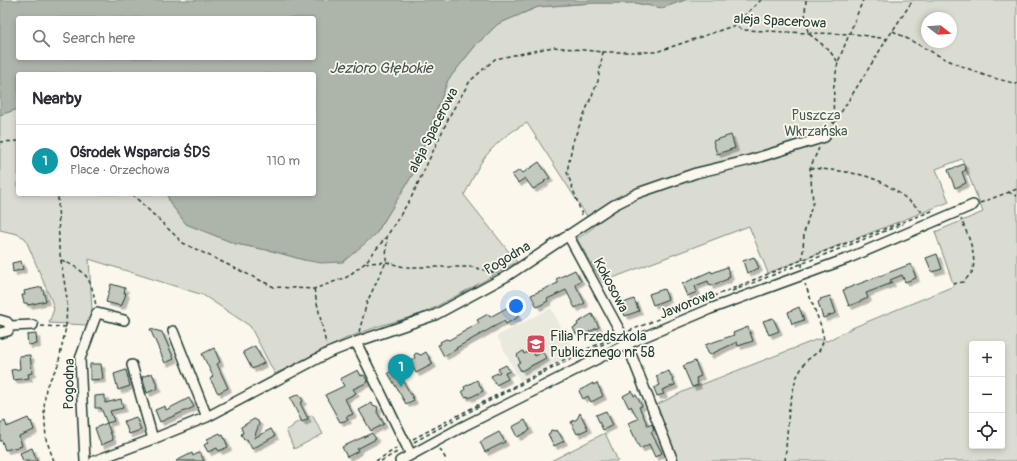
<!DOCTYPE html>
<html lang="en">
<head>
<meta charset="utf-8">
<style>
  :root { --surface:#fff; --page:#f7f7f7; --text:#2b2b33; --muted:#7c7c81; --line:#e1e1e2; --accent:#2563eb }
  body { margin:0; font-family:Pangolin,sans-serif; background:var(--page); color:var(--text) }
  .controls { position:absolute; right:12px; bottom:12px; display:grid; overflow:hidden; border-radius:4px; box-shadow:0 2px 6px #0003 }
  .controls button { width:36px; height:36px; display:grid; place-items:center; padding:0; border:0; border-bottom:1px solid var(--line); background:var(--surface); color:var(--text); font:20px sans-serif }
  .compass { position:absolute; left:921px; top:12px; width:36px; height:36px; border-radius:50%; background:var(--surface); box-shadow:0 2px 6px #0003; rotate:107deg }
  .you { position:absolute; left:516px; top:306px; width:14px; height:14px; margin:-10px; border:3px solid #fff; border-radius:50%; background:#1a73e8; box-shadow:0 0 0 6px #1a73e833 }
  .badge { display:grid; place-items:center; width:26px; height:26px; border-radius:50%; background:var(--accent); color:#fff; font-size:13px; font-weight:700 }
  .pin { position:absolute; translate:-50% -33px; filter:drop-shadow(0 1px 2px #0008) }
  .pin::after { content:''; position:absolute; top:21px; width:14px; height:12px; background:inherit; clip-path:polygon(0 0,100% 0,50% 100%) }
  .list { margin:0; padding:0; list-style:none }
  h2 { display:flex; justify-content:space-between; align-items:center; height:52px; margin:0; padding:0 16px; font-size:17px }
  h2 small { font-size:13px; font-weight:400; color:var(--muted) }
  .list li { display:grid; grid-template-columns:26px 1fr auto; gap:12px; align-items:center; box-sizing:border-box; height:72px; padding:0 16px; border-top:1px solid var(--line) }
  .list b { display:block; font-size:15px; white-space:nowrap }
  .list p { margin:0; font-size:13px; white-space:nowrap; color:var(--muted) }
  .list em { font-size:13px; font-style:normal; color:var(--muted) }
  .icon { flex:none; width:22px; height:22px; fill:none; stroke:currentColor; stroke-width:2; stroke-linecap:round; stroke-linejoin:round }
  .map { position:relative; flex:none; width:1017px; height:461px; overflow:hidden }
  .search { position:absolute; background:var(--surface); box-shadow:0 2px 6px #0003; left:16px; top:16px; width:300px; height:44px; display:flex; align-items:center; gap:10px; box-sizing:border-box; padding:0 14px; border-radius:4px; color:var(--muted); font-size:15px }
  .panel { position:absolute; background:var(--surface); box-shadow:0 2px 6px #0003; left:16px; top:72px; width:300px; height:124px; border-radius:4px }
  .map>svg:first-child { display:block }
  .built { fill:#eae9de }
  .green { fill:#dbdcd1; stroke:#7d8c82; fill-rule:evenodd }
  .water { fill:#adb4aa; stroke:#74847b; fill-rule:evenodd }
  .building { fill:#c4c9be; stroke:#1f3d34; filter:url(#shadow) }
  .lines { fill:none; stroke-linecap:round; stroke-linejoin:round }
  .minor-casing { stroke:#1f3d34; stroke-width:12 }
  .path { stroke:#1f3d34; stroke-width:1.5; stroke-dasharray:4 3; stroke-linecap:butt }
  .minor { stroke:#fbf7ec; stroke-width:9 }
  .labels { text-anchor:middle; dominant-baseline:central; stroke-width:3.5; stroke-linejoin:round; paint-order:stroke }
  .street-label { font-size:14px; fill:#1f3d34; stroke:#fbf7ec }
  .park-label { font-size:14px; fill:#455d53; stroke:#fbf7ec }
  .poi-label { font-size:14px; fill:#1f3d34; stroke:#fbf7ec; text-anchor:start }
  .water-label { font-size:15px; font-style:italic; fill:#425b52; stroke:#fbf7ec }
</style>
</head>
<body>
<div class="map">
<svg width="1017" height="461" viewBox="0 0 1017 461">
  <defs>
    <filter id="shadow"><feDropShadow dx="3.5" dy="3.5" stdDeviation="0" flood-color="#0004"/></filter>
  </defs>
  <rect width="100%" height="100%" fill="#fbf7ec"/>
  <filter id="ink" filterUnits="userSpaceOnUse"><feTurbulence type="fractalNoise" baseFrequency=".025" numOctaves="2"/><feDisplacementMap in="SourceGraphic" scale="8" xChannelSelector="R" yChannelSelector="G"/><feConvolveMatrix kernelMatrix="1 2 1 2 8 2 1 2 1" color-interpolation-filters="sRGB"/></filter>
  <g filter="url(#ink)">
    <path class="built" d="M551 308 575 353 520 381 497 336Z"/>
    <path class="green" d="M685 0H1017V461H670L648 411 658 404 685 391 818 339 827 341 852 328 954 286 935 232 983 212 962 159 936 169 949 202 768 273 749 226 602 282 577 239 594 227 527 123C508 132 491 147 480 164 474 174 470 185 464 195L517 262 471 288 422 314 379 326 347 338 275 374 250 326 203 295 89 259 92 309 87 325 49 323 54 309 52 302 25 238 17 234 0 230V115L18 109V194H167L170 203 186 224 236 244 272 251 304 260 364 243 376 234 413 174 448 80 476 45 498 24 538 7 592 3H635L662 8ZM927 18H951V42H927ZM972 344H1002V446H972Z
      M312 415 323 434 294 449 286 430 292 427 294 424Z
      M605 433 618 461H551L599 436Z"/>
    <path class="water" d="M0 0H685L662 8 635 3H592L538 7 498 24 476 45 448 80 413 174 376 234 343 262 321 263 304 260 272 251 236 244 186 224 170 203 167 194H314V74H18V109L0 115ZM18 18H314V58H18Z"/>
    <path class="building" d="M731 135 735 148 717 154 713 141Z
      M539 162 550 178 544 181 545 182 533 189 525 178 518 183 512 175 520 170 523 173Z
      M964 164 966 170 962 172 966 183 955 188 948 170Z
      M937 254 942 269 932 272 926 258Z
      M754 257 759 268 747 273 743 261Z
      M21 261 23 269 13 272 12 263Z
      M911 264 916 278 905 282 902 275 890 280 892 283 866 293 868 298 849 306 843 290Z
      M727 267 730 276 728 277V279L710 286 708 281 695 286 697 292 687 296 682 284 711 271 712 273Z
      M575 270 581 281 575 284 585 303 575 308 566 290 547 299 548 301 537 307 531 295 558 283 556 279Z
      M111 284 125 288 124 293H126L122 305 121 304V306L106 302Z
      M42 287 46 301 28 305 27 303H24L22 295H25L24 291Z
      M664 289 668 299 653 305 649 294Z
      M830 296 836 313 823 318 818 302 821 300 820 299Z
      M634 299 639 311 625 316 621 304Z
      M512 305 518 317 506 324 504 321 456 348 457 349 444 356 438 345 441 344 440 342 446 339 449 340 479 323 477 320 488 314 490 317Z
      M799 307 804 320 792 324 788 312Z
      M592 314 599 327 583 335 582 332 576 334 573 328 578 325 577 323Z
      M773 318 779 331 769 335 763 321Z
      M748 327 753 341 738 346 737 342 709 355 705 345 734 335 733 333Z
      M150 329 162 332 174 359 165 363Z
      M36 334 37 344 28 345 27 335Z
      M255 346 264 363 252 369 243 352Z
      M214 348 220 362 217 364 228 388 218 393 210 379 213 376 202 354Z
      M532 350 535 356 543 352 546 358 521 371 517 364 520 362 517 355 523 351 524 354Z
      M426 352 433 364 416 373 410 362 415 358 414 355 416 353 421 355Z
      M30 355 32 373 28 374 29 378 13 380 11 370 20 369 19 356Z
      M695 361 701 376 696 378 698 385 692 387 683 366Z
      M90 364H101L103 379 90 380Z
      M506 365 510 371 505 373 508 379 496 385 491 376 500 372 498 369Z
      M396 369 414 400 406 404 388 373Z
      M126 370 130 386 118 390 114 374Z
      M358 370 361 376 364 375 368 382 353 389 356 393 345 399 353 414 346 417 348 420 340 422 325 395 344 386 340 379Z
      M669 371 675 385 662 390 664 394 657 396 654 388 660 385 656 376Z
      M152 373 158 388 147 393 142 377Z
      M477 380 483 391 469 398 468 396 465 397 462 391 465 390 464 387Z
      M593 383V385L597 383 603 396 591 402 588 396 583 399 579 391Z
      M632 391 634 396 636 395 642 406 639 407 648 426 652 424 654 430 651 432 662 453 655 457 649 444 640 449 628 423 638 419 631 406 629 408 623 396Z
      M299 394 303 401 300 403 308 419 302 422 290 398Z
      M105 395V403L121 399 123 408 110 411 114 421 107 423 101 408H95V396Z
      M189 398 194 407 160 422 155 410 165 406 166 410Z
      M372 403 373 405 378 407 377 412 384 424 371 431 359 410Z
      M606 411 613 425 603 430 596 415Z
      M580 413 588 429 577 434 571 422 577 419Z
      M136 417 141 430 129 434 124 421Z
      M28 418 30 422 31 421 34 430 19 436 22 446 5 450 2 441H0V423L5 421 7 427Z
      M254 419 258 421 259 424 254 438 271 429 275 436 252 449 247 439 244 440 241 434 243 433 241 427Z
      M525 420 530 430 517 437 512 427Z
      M107 423 113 440 101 445 95 428Z
      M551 430 555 431 557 430 564 441 554 446 548 434 550 433Z
      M499 432 505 442 485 452 480 442Z
      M220 433 221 436 223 435 228 447 219 451 217 448 208 452 204 445 209 442 207 439Z
      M372 433 376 439 357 449 358 451 347 457 342 447Z
      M32 448 37 461H23L20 453Z
      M200 452 204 461H176L192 453 193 456Z"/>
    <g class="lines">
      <g class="minor-casing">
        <path id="minor" d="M568 235 627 344 673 461
          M0 320 7 322 10 326
          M10 326 33 325
          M173 331 207 417
          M0 333 8 331 10 326
          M356 342 411 455
          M132 365 153 439
          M85 461 80 359 97 313 124 320
          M94 461 153 439 207 417 328 353 356 342 435 315 507 276 614 205 638 193 696 173 750 160 825 137
          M400 461 464 426 627 344 710 309 849 258 973 205"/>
      </g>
      <path class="path" d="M806 0 805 13 808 33 828 49 838 62
        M733 26 761 0
        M893 31 945 59 986 76 1017 84
        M833 123 834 84 838 62 863 0
        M830 130 887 39 913 0
        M0 142 18 141
        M810 168C832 170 863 172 883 183 898 191 912 203 925 214
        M1008 192 1017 196
        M132 194 183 243 274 287 314 289 347 277 365 263 387 236 411 198 451 113 470 81 495 59 553 47 603 52H656L733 26 744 30 808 33 855 34 887 39
        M980 203 1017 189
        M582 215 567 172 573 141 598 81 603 52
        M61 260C87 271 91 278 96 306
        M365 263 386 262 404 267H472L496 273
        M802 267 804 233 813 202 810 168 819 148
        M953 284 963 282C966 279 970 275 972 272 978 256 967 233 961 219
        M314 289 326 344
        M732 291 903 224
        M41 326 66 327
        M629 331 802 260 932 211 933 213
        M359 332 367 302 386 262 387 236
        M413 439 575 354 615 337
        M414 442C480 406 546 369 615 339
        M440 449 447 461
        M54 461 46 439 44 407 46 387 58 365 66 327 67 299 59 248 58 194
        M376 461 397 448
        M381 461 399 451
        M785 461 789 408 796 378 806 361 819 351 824 340 821 326 805 284"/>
      <use href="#minor" class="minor"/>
    </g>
  </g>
  <defs>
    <g id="school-square" transform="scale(1)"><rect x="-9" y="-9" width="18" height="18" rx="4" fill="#d1495b" stroke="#fbf7ec"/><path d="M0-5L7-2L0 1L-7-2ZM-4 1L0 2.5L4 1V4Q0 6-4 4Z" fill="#fff"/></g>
  </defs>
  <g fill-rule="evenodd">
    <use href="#school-square" x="536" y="344"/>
  </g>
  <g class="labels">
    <g class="street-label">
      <text transform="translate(780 21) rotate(3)">aleja Spacerowa</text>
      <text transform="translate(433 130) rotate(-63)">aleja Spacerowa</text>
      <text transform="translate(507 258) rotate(-31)">Pogodna</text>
      <text transform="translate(611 285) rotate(62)">Kokosowa</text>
      <text transform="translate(687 304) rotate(-22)">Jaworowa</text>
      <text transform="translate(69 384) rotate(-89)">Pogodna</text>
    </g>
    <g class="park-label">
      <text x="816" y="115">Puszcza<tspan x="816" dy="16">Wkrzańska</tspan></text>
    </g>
    <g class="poi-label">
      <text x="550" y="336">Filia Przedszkola<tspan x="550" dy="16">Publicznego nr 58</tspan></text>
    </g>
    <g class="water-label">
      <text x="381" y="68">Jezioro Głębokie</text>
    </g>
  </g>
</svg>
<div class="controls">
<button>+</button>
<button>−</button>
<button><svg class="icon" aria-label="locate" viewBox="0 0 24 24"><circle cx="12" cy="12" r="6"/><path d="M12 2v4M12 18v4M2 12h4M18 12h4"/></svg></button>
</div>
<svg class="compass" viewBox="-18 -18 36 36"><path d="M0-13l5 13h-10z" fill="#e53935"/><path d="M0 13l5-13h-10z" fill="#7c7c81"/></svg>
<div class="you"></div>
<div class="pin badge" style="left:401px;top:387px;background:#0f9aa8">1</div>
<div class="search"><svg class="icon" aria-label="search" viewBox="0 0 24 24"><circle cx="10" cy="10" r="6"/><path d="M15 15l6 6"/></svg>Search here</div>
<section class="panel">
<h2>Nearby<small></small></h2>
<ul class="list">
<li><span class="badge" style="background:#0f9aa8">1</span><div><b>Ośrodek Wsparcia ŚDS</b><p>Place · Orzechowa</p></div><em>110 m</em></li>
</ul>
</section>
</div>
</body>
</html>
